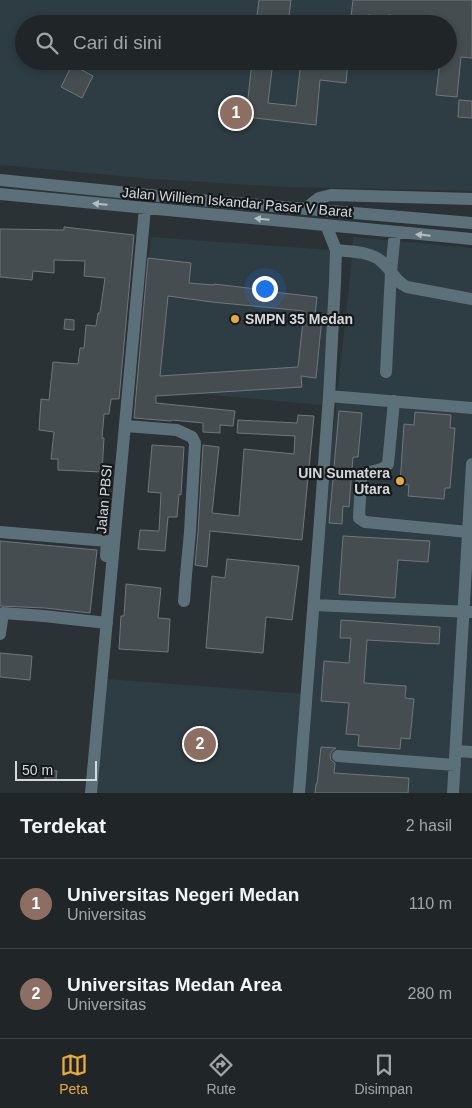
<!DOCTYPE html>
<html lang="id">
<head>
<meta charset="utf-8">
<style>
  :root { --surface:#202628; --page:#2d3234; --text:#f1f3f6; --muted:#a2a5a8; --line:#3d4345; --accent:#e9ab38 }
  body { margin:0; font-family:Arial,sans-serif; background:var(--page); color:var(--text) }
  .scale { position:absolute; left:15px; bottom:12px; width:82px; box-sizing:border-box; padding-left:5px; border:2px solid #d4d8da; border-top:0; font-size:14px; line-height:18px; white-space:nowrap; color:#d4d8da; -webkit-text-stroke:4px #16191b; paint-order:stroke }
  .you { position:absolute; left:264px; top:288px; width:18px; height:18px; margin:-12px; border:4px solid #fff; border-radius:50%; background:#1a73e8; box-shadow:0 0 0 8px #1a73e833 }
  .badge { display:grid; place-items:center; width:32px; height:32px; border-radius:50%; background:var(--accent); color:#fff; font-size:16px; font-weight:700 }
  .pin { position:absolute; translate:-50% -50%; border:2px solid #fff; box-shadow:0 1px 5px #0006 }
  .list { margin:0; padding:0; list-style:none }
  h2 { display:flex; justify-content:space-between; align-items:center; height:65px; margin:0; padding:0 20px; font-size:21px }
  h2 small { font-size:16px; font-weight:400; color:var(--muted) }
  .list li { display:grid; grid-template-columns:32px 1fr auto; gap:15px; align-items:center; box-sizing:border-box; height:90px; padding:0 20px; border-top:1px solid var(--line) }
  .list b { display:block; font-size:19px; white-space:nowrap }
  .list p { margin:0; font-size:16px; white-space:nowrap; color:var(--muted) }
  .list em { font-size:16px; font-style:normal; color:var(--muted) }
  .icon { flex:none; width:28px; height:28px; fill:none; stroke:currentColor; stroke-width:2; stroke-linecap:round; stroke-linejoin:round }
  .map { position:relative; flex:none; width:472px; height:793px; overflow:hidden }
  .search { position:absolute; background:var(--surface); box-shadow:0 2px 8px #0003; left:15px; right:15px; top:15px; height:55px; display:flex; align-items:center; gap:12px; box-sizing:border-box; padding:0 18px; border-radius:28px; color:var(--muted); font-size:19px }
  .sheet { height:245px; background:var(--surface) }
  nav { display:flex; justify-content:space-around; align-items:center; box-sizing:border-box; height:70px; border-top:1px solid var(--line); background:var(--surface); font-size:14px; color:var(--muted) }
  nav a { display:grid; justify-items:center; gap:2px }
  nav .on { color:var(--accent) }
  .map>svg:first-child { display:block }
  .built { fill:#2e3c43; fill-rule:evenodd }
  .building { fill:#454d50; stroke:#6f777b; fill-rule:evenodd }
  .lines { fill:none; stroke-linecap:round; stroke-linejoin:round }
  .minor { stroke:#5c7079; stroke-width:12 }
  .oneway { fill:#b6bec2 }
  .poi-dot { fill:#e9ab38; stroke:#16191b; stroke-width:2 }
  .labels { text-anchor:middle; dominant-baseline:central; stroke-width:4.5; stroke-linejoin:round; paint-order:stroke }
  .street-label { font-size:14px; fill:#d4d8da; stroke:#16191b }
  .poi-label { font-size:14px; font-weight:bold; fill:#d4d8da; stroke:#16191b; text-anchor:start }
</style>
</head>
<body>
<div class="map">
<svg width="472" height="793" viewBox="0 0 472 793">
  <rect width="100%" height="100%" fill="#2b3235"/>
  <path class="built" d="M0 0H472V191L286 187 153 179 0 165ZM24 24H448V61H24Z
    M151 237 332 250 322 405 135 388Z
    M353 237 472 248V793H96L107 679 305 694 351 268Z"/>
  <path class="building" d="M259 0H291L288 24H256Z
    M353 0H472V58L461 57 457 97 436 95 440 61H448V24H407L408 17 388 15V18L368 15 367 24H350Z
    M252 61H273L268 103 296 106 301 61 333 62V61H348L346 83 320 80 316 125 246 117Z
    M72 65 93 76 82 98 61 87Z
    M459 100 472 101V118L458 117Z
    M64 227 134 235 119 399H111L109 414H104L102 438H104L102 472 58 470V459H51L54 432 39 430 41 399 49 400 53 362 78 364 80 348H84L86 325 96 326 98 313H100L105 278 84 276 85 261 54 260V273L33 271 32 280 0 277V229L64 230Z
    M148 258 191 263 189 283 214 285V284L257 289 256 290 317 297 315 316 322 317 316 378 301 376 302 387 156 396V403L235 411 233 426 220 425V433L203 432V423L172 420 171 421 134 418ZM168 296 212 302 304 311 298 367 160 376Z
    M65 319 74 320V330L64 329Z
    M339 411 362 413 358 457H353L349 507 343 506 342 524 329 523Z
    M415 412 451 415 450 428H455L450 488H445L444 499 408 496 409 485 400 484 404 424 414 425Z
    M298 415 314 416 302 540 210 531 207 567 195 565 198 532 203 445 219 447 212 513 239 516 244 449 294 454 295 436 237 433 238 420 297 423Z
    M152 445 184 447 181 495 179 494 177 517H168L165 551 138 549 140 530 159 531 161 493 148 492Z
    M343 536 430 541 428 562 398 560 395 598 339 594Z
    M0 541 97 550 90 613 45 608 0 606Z
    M227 559 299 566 292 620 266 617 263 653 206 648 212 576 225 578Z
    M126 584 161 588 158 618 170 619 168 652 119 649 121 616H124Z
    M341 620 440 627 439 644 367 640 364 683 406 686 405 698 414 699 410 739 401 738 400 749 358 746 359 735 346 734 349 703 321 701 324 661 349 663 351 638H340Z
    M0 653 32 656 30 680 0 677Z
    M321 747 336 748 332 751 330 755 331 760 335 763 334 773 409 778 408 793H315L316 784H317Z
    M46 770 57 771 56 780 45 779Z"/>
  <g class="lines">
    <path class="minor" d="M0 180 188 199 472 223
      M0 194 472 239
      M305 209 319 198 331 195 472 199
      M336 250C350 252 371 251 382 262 392 270 395 282 407 287L472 299
      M386 372 391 272 395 232
      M329 396 472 408
      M394 401 388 464C381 474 369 467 361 479L359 518 365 522 468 532
      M126 426 177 430 192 437 195 443 190 532 186 575 184 601
      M0 532 107 541 106 556
      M314 605 471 612
      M0 634 3 613 44 616 107 623
      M456 751 472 752
      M338 756 455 765
      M91 793 145 208
      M299 793 320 520 329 396 335 282 336 250 326 225
      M453 793 472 464"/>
  </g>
  <defs><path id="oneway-solid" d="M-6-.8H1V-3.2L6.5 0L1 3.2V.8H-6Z" transform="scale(1.25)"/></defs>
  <g class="oneway">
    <use href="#oneway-solid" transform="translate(100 204) rotate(-175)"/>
    <use href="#oneway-solid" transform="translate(262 219) rotate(-175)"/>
    <use href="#oneway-solid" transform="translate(423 235) rotate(-174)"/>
  </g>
  <g class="poi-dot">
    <circle cx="235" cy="319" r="5"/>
    <circle cx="400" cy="481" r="5"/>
  </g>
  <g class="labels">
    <g class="street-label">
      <text transform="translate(237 202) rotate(5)">Jalan Williem Iskandar Pasar V Barat</text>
      <text transform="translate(104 499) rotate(-85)">Jalan PBSI</text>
    </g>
    <g class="poi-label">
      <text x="245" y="319">SMPN 35 Medan</text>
      <text x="390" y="473" text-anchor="end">UIN Sumatera<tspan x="390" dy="16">Utara</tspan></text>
    </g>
  </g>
</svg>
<div class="scale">50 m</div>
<div class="you"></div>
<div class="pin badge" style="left:236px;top:113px;background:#8d6e63">1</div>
<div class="pin badge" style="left:200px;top:744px;background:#8d6e63">2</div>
<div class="search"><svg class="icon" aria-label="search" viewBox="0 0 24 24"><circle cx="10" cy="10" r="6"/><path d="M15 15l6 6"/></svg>Cari di sini</div>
</div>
<section class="sheet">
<h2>Terdekat<small>2 hasil</small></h2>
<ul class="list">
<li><span class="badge" style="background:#8d6e63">1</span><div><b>Universitas Negeri Medan</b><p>Universitas</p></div><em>110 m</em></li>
<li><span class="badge" style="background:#8d6e63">2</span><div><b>Universitas Medan Area</b><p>Universitas</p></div><em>280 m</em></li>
</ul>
</section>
<nav>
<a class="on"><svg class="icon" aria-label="map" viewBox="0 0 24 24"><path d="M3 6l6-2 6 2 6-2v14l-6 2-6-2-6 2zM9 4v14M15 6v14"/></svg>Peta</a>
<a><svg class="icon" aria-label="directions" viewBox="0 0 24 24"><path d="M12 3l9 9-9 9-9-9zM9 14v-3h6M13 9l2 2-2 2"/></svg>Rute</a>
<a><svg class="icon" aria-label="saved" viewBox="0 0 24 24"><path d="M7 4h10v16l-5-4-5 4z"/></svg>Disimpan</a>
</nav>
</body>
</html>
